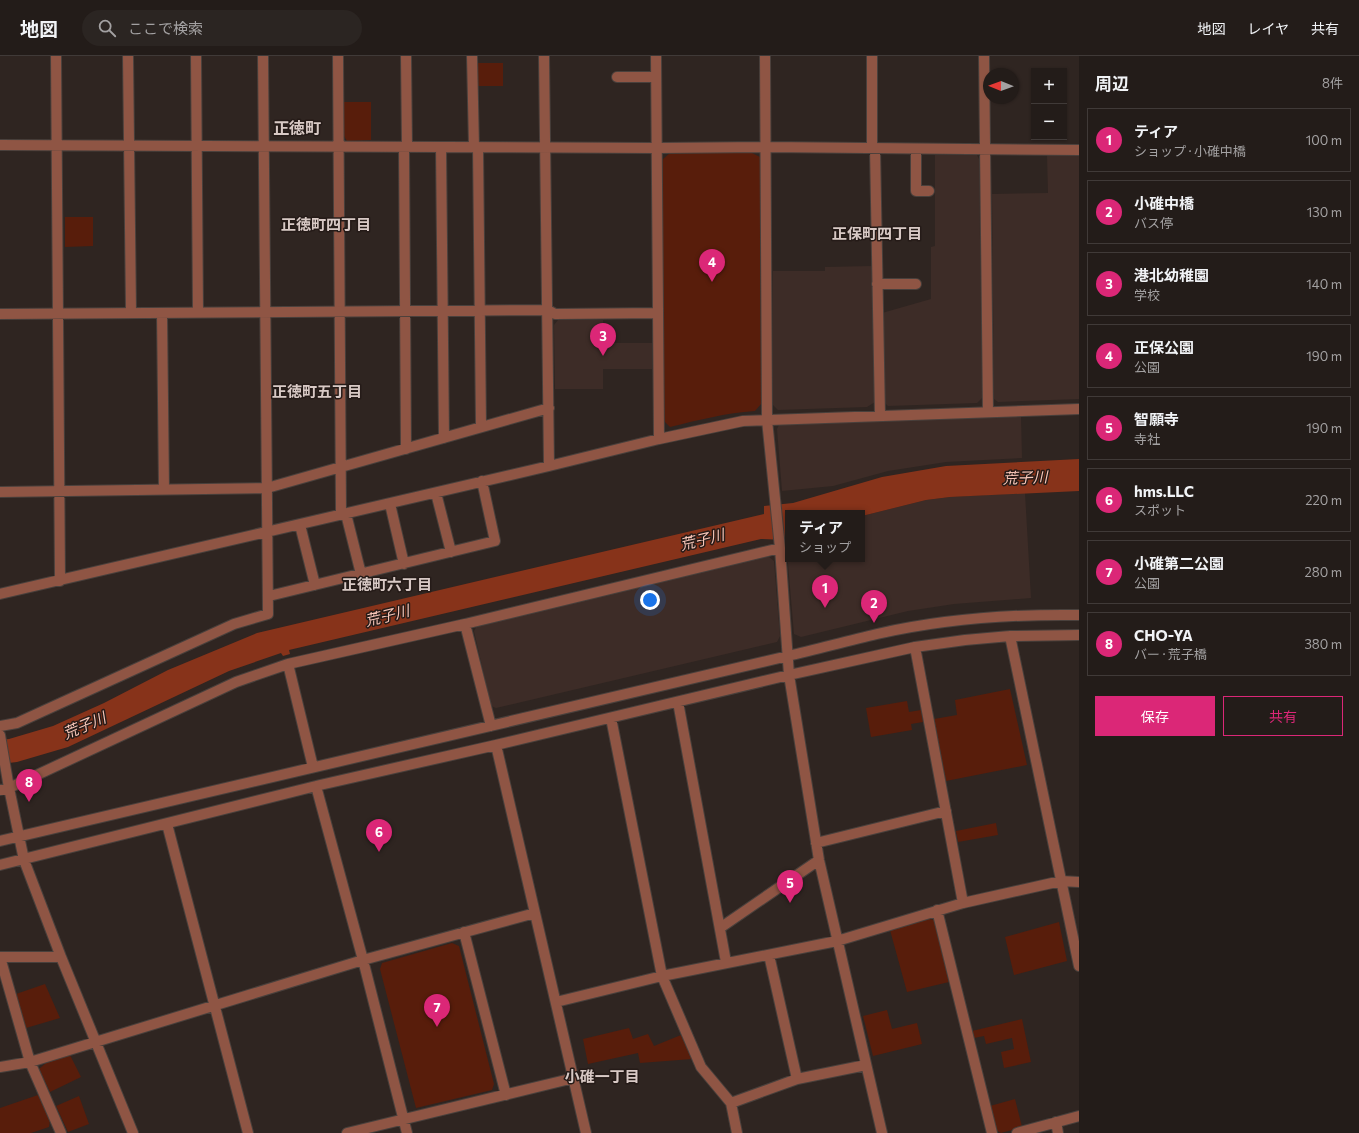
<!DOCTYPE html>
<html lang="ja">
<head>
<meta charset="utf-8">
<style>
  :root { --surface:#231c19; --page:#2b2522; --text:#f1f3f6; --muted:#a3a1a2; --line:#403a38; --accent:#db2777 }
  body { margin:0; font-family:Commissioner,"Noto Sans JP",sans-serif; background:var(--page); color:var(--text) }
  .controls { position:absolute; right:12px; top:12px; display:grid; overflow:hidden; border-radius:0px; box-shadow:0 1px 3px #0004 }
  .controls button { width:36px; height:36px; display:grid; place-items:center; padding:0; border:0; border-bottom:1px solid var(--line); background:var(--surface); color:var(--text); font:20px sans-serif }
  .compass { position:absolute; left:983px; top:12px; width:36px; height:36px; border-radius:50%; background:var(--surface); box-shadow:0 1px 3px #0004; rotate:271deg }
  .you { position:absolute; left:650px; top:544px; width:14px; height:14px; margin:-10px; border:3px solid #fff; border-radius:50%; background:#1a73e8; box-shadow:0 0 0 6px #1a73e833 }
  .badge { display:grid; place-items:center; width:26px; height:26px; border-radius:50%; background:var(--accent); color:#fff; font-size:13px; font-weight:700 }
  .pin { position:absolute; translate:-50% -33px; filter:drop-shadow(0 1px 2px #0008) }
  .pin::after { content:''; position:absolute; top:21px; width:14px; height:12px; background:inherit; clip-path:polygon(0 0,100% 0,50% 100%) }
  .popup { position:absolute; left:785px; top:454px; width:80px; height:52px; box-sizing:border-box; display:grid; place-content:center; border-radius:0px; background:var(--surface); filter:drop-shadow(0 1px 3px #0005); font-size:13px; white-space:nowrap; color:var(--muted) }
  .popup b { font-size:15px; color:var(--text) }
  .popup::after { content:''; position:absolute; left:50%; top:100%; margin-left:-8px; border:8px solid transparent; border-top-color:var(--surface) }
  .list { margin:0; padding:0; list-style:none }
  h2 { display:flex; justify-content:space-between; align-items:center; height:52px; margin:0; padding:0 16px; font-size:17px }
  h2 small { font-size:13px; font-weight:400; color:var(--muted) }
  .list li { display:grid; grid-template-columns:26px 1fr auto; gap:12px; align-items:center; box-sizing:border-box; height:64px; margin:0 8px 8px; padding:0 8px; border:1px solid var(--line); border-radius:0px }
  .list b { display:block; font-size:15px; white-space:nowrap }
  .list p { margin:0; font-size:13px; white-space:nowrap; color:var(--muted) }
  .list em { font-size:13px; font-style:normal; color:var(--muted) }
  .actions { display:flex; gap:8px; padding:12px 16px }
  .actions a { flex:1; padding:9px 0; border:1px solid var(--accent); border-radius:0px; text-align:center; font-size:14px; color:var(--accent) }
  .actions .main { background:var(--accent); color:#fff }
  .icon { flex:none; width:22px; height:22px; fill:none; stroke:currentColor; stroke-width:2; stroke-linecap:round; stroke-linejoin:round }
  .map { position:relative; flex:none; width:1079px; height:1077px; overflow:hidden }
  header { display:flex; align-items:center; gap:24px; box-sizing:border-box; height:56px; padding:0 20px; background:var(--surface); border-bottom:1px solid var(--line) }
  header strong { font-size:19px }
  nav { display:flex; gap:22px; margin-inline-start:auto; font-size:14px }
  .search { width:280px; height:36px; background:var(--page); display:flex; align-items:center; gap:10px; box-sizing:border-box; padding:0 14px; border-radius:22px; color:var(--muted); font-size:15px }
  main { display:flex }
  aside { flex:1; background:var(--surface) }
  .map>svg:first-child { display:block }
  .built { fill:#3d2c27 }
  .green { fill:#581d0b }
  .water { fill:#87331a }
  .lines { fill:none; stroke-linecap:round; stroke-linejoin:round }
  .minor-casing { stroke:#49403c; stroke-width:12 }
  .minor { stroke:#8f5544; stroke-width:10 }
  .labels { text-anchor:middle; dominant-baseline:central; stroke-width:3; stroke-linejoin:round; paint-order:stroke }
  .neighbourhood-label { font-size:15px; font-weight:bold; fill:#d8c9c5; stroke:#251b18 }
  .water-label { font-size:15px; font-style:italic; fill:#f9c7b9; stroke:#251b18 }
  .quarter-label { font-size:16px; font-weight:bold; fill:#d8c9c5; stroke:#251b18 }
</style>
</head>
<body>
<header>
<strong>地図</strong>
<div class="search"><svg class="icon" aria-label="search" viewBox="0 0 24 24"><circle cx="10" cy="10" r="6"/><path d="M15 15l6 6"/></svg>ここで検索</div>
<nav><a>地図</a><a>レイヤ</a><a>共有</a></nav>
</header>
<main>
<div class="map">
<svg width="1079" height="1077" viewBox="0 0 1079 1077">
  <rect width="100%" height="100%" fill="#2f2521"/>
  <path class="built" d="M935 99H977L979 103 982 342 977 347 888 350 883 345 882 257 931 243V191L935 190Z
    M1047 99H1079V343L998 346 994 343 992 138 1048 137Z
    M873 210 875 346 867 351 778 354 773 349V215H825V211Z
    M558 264H603V287H652V313H603V333H555L554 269Z
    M1021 360 1022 402 946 406 888 415 833 430 782 435 777 373 779 369Z
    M1025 437 1031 542 954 548 908 555 801 581 794 578 786 484 788 482V503H862V460L926 444 950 441Z
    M768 500 774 505 780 580 777 586 496 652 491 650 474 575 478 568Z"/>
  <path class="green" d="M478 7H503V30H478Z
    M344 46H371V84L347 85 344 80Z
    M670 97H752L760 101 761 348 755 355C726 357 698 364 670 371L664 365 662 104Z
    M65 161H93V190L65 191Z
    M1010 633 1027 709 946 725 934 663 957 659 955 644Z
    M907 645 909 656 921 654 923 666 911 668 912 674 871 681 866 652Z
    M996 767 998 779 958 786 956 775Z
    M929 863 934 864 949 926 907 936 890 874Z
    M1059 866 1067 905 1014 919 1005 881Z
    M452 887 459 890 494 1028 492 1034 416 1052 380 913 382 907Z
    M45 928 60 962 26 972 16 938Z
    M887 954 892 973 917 967 922 988 873 1000 863 960Z
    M1022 963 1031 1006 1004 1012 1001 996 1014 993 1012 982 986 988 984 980 974 982 972 975Z
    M629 972 633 983 648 978 654 990 681 979 692 1003 640 1007 638 997 588 1008 583 983Z
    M70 999 81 1021 50 1036 39 1013 46 1007Z
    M38 1039 50 1064 49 1071 31 1077H0V1052Z
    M79 1040 89 1068 68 1076 56 1050Z
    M1015 1043 1022 1071 1001 1077 996 1074 990 1050Z"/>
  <path class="water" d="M1079 403V435L950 441 926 444 862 460V457H788V482L786 484 761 483 289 594 290 598 283 600 281 597 229 615 68 691 17 706 0 708V684L9 683 53 670 104 647 168 614 257 577 764 458V450L793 447 882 421 946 410Z"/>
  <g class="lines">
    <g class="minor-casing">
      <path id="minor" d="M56 0 60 525
        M128 0 131 257
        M196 0 198 257
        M338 0 341 459
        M406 0 407 91
        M472 0 474 91
        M544 0 549 410
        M656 0 659 383
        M765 0 767 364 780 492 789 619 819 804 882 1077
        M872 0V92
        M984 0 988 356
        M617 21H656
        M0 89 657 92 766 91 1079 94
        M404 91 406 393
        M441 91 444 382
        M478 91 481 371
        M875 92 880 360
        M916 93V135H929
        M877 228H916
        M162 257 164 434
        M0 258 548 254 555 258 658 257
        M0 436 267 432 549 352
        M436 437 451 496
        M390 448 404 508
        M346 458 361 518
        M300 469 315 529
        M0 538 549 410 659 383 743 365 1079 353
        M269 540 495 485 482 425
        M1010 580 1079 910
        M915 591 963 847
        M678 646 726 906
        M611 662 662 920 701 1011 731 1047
        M0 670 17 667 234 568 268 558 263 0
        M491 670 465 568 780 492
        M0 679 9 732 24 804 61 901 133 1077
        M496 689 586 1077
        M313 711 288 608 465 568
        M316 730 363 904 407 1077
        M0 734 9 732 236 626 288 608
        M167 768 248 1077
        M0 785 788 600C818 593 847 585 877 578 943 563 1011 558 1079 559
        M816 787 946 755
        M0 809 320 729 496 689 789 619 915 591 965 584 1010 580 1079 579
        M937 854 992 1077
        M720 872 819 804
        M464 876 506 1039
        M769 899 797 1023
        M0 901 30 1006 61 1077
        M0 901H61
        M556 946 662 920 837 885 963 847 1061 825 1079 826
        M0 1011 30 1006 363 904 535 857
        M1056 1066 1058 1077
        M347 1077 574 1022
        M737 1077 731 1047 797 1023 866 1009
        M1017 1077 1079 1060"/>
    </g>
    <use href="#minor" class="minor"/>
  </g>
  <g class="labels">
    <g class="neighbourhood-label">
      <text x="326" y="168">正徳町四丁目</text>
      <text x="877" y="177">正保町四丁目</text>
      <text x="317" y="335">正徳町五丁目</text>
      <text x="387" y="528">正徳町六丁目</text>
      <text x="602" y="1020">小碓一丁目</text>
    </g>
    <g class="water-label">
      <text transform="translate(1025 421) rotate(-2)">荒子川</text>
      <text transform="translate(702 483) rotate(-14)">荒子川</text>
      <text transform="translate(387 559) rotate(-14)">荒子川</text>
      <text transform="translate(84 669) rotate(-23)">荒子川</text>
    </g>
    <g class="quarter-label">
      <text x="297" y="71">正徳町</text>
    </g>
  </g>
</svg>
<div class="controls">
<button>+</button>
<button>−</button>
</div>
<svg class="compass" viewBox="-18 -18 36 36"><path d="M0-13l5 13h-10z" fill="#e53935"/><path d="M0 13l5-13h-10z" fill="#a3a1a2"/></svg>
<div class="you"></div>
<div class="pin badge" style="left:825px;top:552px">1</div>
<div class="popup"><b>ティア</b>ショップ</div>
<div class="pin badge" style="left:874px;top:567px">2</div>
<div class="pin badge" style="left:603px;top:300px">3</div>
<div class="pin badge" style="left:712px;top:226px">4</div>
<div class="pin badge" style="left:790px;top:847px">5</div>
<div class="pin badge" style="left:379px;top:796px">6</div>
<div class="pin badge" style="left:437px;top:971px">7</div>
<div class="pin badge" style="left:29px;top:746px">8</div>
</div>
<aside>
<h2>周辺<small>8件</small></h2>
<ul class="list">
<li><span class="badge">1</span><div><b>ティア</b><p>ショップ · 小碓中橋</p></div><em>100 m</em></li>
<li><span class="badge">2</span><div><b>小碓中橋</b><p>バス停</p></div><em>130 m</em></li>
<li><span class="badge">3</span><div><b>港北幼稚園</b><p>学校</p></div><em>140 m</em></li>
<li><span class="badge">4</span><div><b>正保公園</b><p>公園</p></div><em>190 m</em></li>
<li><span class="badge">5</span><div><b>智願寺</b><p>寺社</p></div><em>190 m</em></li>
<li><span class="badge">6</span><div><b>hms.LLC</b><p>スポット</p></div><em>220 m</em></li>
<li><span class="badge">7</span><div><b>小碓第二公園</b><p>公園</p></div><em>280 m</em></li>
<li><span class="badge">8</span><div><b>CHO-YA</b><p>バー · 荒子橋</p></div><em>380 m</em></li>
</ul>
<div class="actions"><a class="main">保存</a><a>共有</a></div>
</aside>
</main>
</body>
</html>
